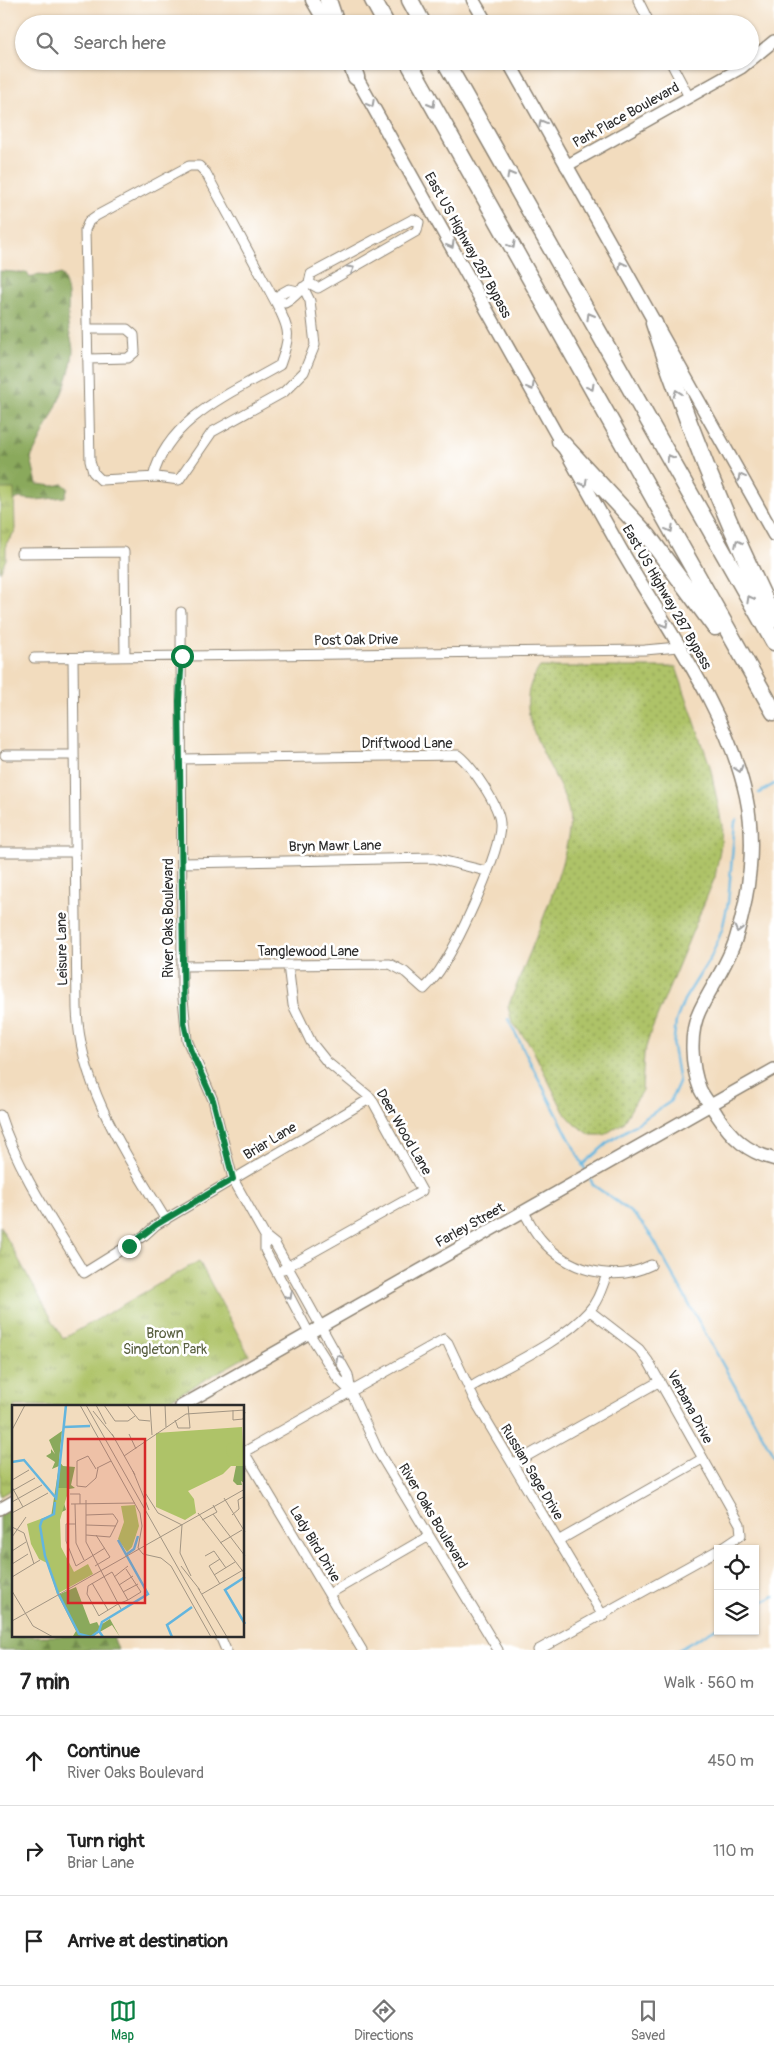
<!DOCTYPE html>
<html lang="en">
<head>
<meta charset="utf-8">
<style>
  :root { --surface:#fff; --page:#f2f2f2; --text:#222; --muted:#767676; --line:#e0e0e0; --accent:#0b8043 }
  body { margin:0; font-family:Pangolin,sans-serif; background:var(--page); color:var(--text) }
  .controls { position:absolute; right:15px; bottom:15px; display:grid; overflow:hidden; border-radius:0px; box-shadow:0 1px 4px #0004 }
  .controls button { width:45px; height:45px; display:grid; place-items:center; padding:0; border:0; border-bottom:1px solid var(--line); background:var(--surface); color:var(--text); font:25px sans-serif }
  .stop { position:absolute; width:15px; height:15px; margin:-11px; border:4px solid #0b8043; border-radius:50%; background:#fff }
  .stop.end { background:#0b8043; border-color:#fff; box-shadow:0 1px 5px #0008 }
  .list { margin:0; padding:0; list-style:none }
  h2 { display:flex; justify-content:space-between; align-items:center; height:65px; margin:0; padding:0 20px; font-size:21px }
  h2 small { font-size:16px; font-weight:400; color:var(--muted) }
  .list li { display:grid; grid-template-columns:32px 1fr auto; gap:15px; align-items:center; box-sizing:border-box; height:90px; padding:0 20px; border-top:1px solid var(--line) }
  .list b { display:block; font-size:19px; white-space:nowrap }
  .list p { margin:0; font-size:16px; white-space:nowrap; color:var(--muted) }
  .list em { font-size:16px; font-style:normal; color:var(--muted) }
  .icon { flex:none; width:28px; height:28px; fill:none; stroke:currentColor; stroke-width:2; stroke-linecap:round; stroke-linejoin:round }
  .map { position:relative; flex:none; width:774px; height:1650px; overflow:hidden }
  .search { position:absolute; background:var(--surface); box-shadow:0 1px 4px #0004; left:15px; right:15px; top:15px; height:55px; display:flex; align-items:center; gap:12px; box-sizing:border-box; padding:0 18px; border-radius:28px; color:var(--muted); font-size:19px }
  .sheet { height:335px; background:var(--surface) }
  nav { display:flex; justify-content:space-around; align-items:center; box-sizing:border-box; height:70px; border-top:1px solid var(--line); background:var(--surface); font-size:14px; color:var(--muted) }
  nav a { display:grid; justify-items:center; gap:2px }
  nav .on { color:var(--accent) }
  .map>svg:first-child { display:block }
  .grass { fill:url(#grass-dots); stroke:#6c774a }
  .forest { fill:url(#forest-firs); stroke:#5a6a44 }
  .park { fill:url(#park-tufts); stroke:#6c774a }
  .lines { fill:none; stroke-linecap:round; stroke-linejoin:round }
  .stream { stroke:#63b5de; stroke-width:2.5 }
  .minor-casing { stroke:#8e8474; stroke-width:11 }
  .tertiary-casing { stroke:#8e8474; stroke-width:14 }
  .secondary-casing { stroke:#8e8474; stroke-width:15 }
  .motorway-casing { stroke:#8e8474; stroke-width:19 }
  .minor { stroke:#fff; stroke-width:9 }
  .tertiary { stroke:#fff; stroke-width:11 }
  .secondary { stroke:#fff; stroke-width:12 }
  .motorway { stroke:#fff; stroke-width:16 }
  .oneway { stroke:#a0a0a0 }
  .route { stroke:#0b8043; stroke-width:6 }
  .labels { text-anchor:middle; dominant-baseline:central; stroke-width:5; stroke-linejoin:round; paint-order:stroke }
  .street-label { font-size:14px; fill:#2b2b2b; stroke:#fff }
  .park-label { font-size:14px; fill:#596040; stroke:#fff }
  .inset-river { fill:none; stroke:#63b5de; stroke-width:2.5 }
  .inset-road { fill:none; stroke:#a29583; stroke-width:1 }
  .view { fill:#d62828; fill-opacity:0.15; stroke:#d62828; stroke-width:2.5 }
  .inset-edge { fill:none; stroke:#2b2b2b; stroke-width:2.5 }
</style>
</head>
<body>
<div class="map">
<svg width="774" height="1650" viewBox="0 0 774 1650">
  <defs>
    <pattern id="grass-dots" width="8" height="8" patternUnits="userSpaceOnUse" patternTransform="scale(1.25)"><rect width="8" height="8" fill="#aec368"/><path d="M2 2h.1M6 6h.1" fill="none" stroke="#8e9f56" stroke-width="1.8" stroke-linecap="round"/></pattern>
    <pattern id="forest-firs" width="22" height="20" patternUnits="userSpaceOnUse" patternTransform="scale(1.25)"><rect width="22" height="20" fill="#8aa95c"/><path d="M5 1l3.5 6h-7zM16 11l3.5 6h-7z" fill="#718a4c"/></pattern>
    <pattern id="park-tufts" width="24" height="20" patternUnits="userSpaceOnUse" patternTransform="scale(1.25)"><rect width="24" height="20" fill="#aec368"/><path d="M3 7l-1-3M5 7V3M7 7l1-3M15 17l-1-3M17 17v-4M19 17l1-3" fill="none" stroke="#8e9f56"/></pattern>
  </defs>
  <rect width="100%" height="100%" fill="#fff"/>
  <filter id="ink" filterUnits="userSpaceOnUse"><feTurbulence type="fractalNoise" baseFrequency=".02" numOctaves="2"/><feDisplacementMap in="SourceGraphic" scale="10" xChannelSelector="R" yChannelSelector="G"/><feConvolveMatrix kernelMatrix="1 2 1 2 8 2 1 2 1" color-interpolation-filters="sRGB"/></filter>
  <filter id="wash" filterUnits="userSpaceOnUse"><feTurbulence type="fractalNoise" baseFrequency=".0096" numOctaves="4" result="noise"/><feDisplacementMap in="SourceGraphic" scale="20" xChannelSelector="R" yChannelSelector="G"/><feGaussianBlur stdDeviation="1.12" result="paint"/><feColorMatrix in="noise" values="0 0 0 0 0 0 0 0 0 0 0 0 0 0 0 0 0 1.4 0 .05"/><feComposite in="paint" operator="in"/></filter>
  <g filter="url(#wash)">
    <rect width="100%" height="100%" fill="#f2dcbe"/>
    <path class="grass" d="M540 667H676L710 766 722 825 721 844 715 877 650 1034 644 1054 642 1090 623 1123 604 1135H591L576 1125 564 1112 531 1046 512 1022 508 1007C523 967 577 848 569 812 558 765 504 714 540 667Z"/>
    <path class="forest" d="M0 271 27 273 30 278 36 275 54 276 61 274C72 292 67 305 68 325 69 334 73 342 73 351 71 384 45 429 31 458L37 484 54 486 63 484 68 488 65 497 36 500 19 498 13 501 14 529 11 538 0 543Z
      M14 1504V1636H113L118 1650H0V1512Z"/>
    <path class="park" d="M0 489H14L15 531 6 544V559L0 572Z
      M0 1226 63 1339 199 1261 249 1355 158 1406H14V1488L0 1496Z"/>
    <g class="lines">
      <path class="stream" d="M759 793 774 784
        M508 1019 586 1171
        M582 1165 610 1141 670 1102 679 1082 673 1047 676 1021 684 1000 711 957 722 930 728 903 735 822 737 819
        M590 1178 593 1185C627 1209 644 1217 662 1256L774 1456
        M755 1606 774 1596
        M678 1650 718 1627"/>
    </g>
  </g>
  <g filter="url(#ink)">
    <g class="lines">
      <g class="minor-casing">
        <path id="minor" d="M638 0 650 24
          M670 61 689 97
          M309 283 318 288 417 231 419 222
          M303 287 310 301 315 345 304 372 284 392 212 432 179 480 157 477 101 480 93 472 90 461 85 230 89 221 96 216 189 166H199L206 173 276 303 278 301 285 303C295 298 300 289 309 283L311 274 413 219 419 222
          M278 301 280 294 289 289 298 291
          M87 329H127L134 335 135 352 128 358 88 359
          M153 477C168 418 232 393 280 365 291 335 290 330 276 303
          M21 553 124 552 125 656
          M181 612 182 988 187 1040 213 1100 233 1179 265 1236 275 1244 348 1375 351 1392
          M34 658 645 650 678 647
          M73 658 77 1009C80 1088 126 1154 166 1220
          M5 755H74
          M180 759 458 755C472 766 499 805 500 823 502 850 459 940 443 965 438 974 431 982 424 989L405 972 390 964 182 966
          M0 852H75
          M182 863 433 858 486 871
          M0 1115C18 1171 54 1223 84 1273L145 1235 156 1225 371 1098
          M524 1212C529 1221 533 1230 540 1238 566 1270 613 1284 651 1265
          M265 1236V1250L309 1333 338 1379 351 1392 379 1453 498 1650
          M283 1269 422 1191 371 1098 327 1062 311 1042 293 1005 288 965
          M590 1311 639 1349 648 1361 740 1524 741 1535 720 1549
          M469 1388C506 1366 560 1343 588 1312 598 1302 602 1287 607 1274
          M244 1452 444 1339 448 1343 475 1401 603 1616
          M244 1452 362 1650
          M513 1464 660 1381
          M558 1541 702 1459
          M329 1594 429 1536
          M220 1636 226 1650
          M538 1650 718 1550"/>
      </g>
      <g class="tertiary-casing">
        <path id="tertiary" d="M566 166 741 68 774 41
          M181 1406 774 1069
          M0 1509 14 1501"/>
      </g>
      <g class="secondary-casing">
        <path id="secondary" d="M312 0 326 24
          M473 0 487 24
          M508 61 774 535
          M353 71C443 229 530 389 620 548 664 625 727 709 746 796 756 842 750 893 736 938 728 964 712 985 700 1010 689 1032 691 1066 700 1089 704 1098 712 1106 717 1115 732 1138 747 1152 774 1159"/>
      </g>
      <g class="motorway-casing">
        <path id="motorway" d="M328 0 336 24
          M373 0 386 24
          M410 0 423 24
          M350 61 356 77
          M408 61 774 712
          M445 61 774 642
          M654 323C687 425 727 523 774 619
          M560 441 648 536 715 627"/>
      </g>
      <use href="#minor" class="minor"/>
      <use href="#tertiary" class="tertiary"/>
      <use href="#secondary" class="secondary"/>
      <use href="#motorway" class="motorway"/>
    </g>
    <defs><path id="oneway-chevron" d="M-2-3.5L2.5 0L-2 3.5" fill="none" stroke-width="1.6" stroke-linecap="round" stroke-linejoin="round" transform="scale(1.25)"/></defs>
    <g class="oneway">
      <use href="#oneway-chevron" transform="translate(371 104) rotate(62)"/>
      <use href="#oneway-chevron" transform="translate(432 104) rotate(60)"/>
      <use href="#oneway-chevron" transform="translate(542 123) rotate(-119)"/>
      <use href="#oneway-chevron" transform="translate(510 175) rotate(-120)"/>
      <use href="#oneway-chevron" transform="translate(451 245) rotate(61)"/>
      <use href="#oneway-chevron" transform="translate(512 245) rotate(61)"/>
      <use href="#oneway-chevron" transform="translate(622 265) rotate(-119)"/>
      <use href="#oneway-chevron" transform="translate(351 269) rotate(-30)"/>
      <use href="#oneway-chevron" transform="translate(590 316) rotate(-120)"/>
      <use href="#oneway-chevron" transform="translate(531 387) rotate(61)"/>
      <use href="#oneway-chevron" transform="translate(591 387) rotate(61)"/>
      <use href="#oneway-chevron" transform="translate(677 393) rotate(-110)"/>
      <use href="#oneway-chevron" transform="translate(670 458) rotate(-120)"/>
      <use href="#oneway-chevron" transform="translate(741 477) rotate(-119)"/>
      <use href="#oneway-chevron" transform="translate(584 483) rotate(61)"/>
      <use href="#oneway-chevron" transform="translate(670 529) rotate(61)"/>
      <use href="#oneway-chevron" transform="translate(738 543) rotate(-116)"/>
      <use href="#oneway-chevron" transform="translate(750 599) rotate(-119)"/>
      <use href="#oneway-chevron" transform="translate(665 624) rotate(60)"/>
      <use href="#oneway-chevron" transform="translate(739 769) rotate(73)"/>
      <use href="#oneway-chevron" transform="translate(738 929) rotate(104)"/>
      <use href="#oneway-chevron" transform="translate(289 1296) rotate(61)"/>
      <use href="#oneway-chevron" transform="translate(339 1358) rotate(-119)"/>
    </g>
  </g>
  <g class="lines" filter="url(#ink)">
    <path class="route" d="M129 1246 156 1225 233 1179 213 1100 190 1049 184 1023 179 701 182 656"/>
  </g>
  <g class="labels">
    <g class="street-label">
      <text transform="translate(626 115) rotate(-29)">Park Place Boulevard</text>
      <text transform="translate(468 245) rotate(61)">East US Highway 287 Bypass</text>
      <text transform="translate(667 597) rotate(60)">East US Highway 287 Bypass</text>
      <text transform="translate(356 640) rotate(-1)">Post Oak Drive</text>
      <text x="407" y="743">Driftwood Lane</text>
      <text transform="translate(335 846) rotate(-1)">Bryn Mawr Lane</text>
      <text transform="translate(168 918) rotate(-90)">River Oaks Boulevard</text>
      <text transform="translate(62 949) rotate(-91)">Leisure Lane</text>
      <text x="308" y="951">Tanglewood Lane</text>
      <text transform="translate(404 1132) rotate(60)">Deer Wood Lane</text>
      <text transform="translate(270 1141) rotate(-31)">Briar Lane</text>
      <text transform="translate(470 1225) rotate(-29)">Farley Street</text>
      <text transform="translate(690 1407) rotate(62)">Verbana Drive</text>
      <text transform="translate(532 1472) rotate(59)">Russian Sage Drive</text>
      <text transform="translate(433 1516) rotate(59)">River Oaks Boulevard</text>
      <text transform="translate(315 1544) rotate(59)">Lady Bird Drive</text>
    </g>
    <g class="park-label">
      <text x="165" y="1333">Brown<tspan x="165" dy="16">Singleton Park</tspan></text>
    </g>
  </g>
  <g transform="translate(12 1405)">
    <rect width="232" height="232" fill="#f2dcbe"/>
    <path d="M123 100 127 121 120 142 115 147 106 134 112 117 109 101Z" fill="#aec368"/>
    <path d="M50 26 47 56 51 61 63 62 59 80 63 83 57 84 52 98 54 105 39 112 47 61 40 64 43 57 34 51 39 48V44L43 49 37 35ZM232 54V78L229 76 230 80H225L221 76 224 61ZM64 182 78 219 85 217 87 221 98 214 108 232 100 220 79 232 61 231 64 226 46 190Z" fill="#8aa95c"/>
    <path d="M230 22 232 61H219L211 69 176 86 182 94 184 108 173 115 144 102V28ZM45 83H57L48 115 49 142 62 167 76 159 81 169 45 189 35 158 27 154 19 139 15 119 42 109Z" fill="#aec368"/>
    <path d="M214 45a8 8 0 1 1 16 0a8 8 0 1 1-16 0Z" fill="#aec368"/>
    <path class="inset-river" d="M52 22 78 21M0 57 12 55 44 93M44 95 54 0M43 97 42 109 30 115 28 121 33 151 46 188 67 229 79 232 87 226 91 232M115 149 122 144 126 131M233 172 213 185 233 219M87 226 90 217 136 189 106 135M160 232 155 220 180 202"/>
    <path class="inset-road" d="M68 0 128 108 130 121 126 143 131 149 149 153 159 161 199 232M74 0 205 232M84 0 94 19M92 0 103 16H116L123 11M115 0 127 15 138 16M138 0 140 30M153 0 154 22M221 5V15L231 14 233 7M81 6 102 32M163 15 166 23H178L176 0M0 25 13 0M100 29 123 70M117 29 124 44M112 51 174 9 233 5M85 63 99 56M84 64 76 51 65 56V81L74 82 84 73 86 63M121 66 137 105M0 75 17 65M0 82 11 102M0 86 23 73M132 86 146 108 170 120 168 148 179 171M58 89H68V99M212 93 233 127M74 95V137L109 204M0 97 30 80M59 99 123 98M63 99 64 138 72 155M0 108 36 88M186 108 233 169M201 109 233 151M74 110 101 109 106 116 98 132 74 130M220 110 227 104 226 95 233 91M190 115 205 107 201 100M63 119H54V136L64 161 93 143M74 120 104 121M0 122 12 128 22 159M0 132 14 112M208 138 230 125M0 146 14 137M193 151 202 146 214 163M0 159 16 149M83 161 98 152 84 130M169 161 188 185M114 164 129 187 116 195 106 199 88 210 87 211 75 189 76 181 100 167 116 195M202 170 223 157M0 172 28 155M102 172 116 161M80 178 96 205M208 179 197 161 208 154M107 180 121 171M186 183 215 232M0 186 21 221 41 232M111 187 126 179M190 189 231 165M0 216 233 84"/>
    <path class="view" d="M56 34H133V198H56Z"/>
    <rect width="232" height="232" class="inset-edge"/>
  </g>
</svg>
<div class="controls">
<button><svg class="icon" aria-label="locate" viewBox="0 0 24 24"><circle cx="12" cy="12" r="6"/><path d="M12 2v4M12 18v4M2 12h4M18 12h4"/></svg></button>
<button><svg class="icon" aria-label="layers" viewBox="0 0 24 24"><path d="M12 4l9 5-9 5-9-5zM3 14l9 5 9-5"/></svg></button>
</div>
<div class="stop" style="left:182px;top:656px"></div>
<div class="stop end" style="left:129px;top:1246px"></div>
<div class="search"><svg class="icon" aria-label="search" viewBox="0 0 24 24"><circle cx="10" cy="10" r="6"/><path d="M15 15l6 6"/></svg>Search here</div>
</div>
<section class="sheet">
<h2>7 min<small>Walk · 560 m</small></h2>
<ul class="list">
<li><svg class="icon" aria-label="ahead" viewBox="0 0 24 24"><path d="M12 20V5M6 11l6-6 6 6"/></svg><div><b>Continue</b><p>River Oaks Boulevard</p></div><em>450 m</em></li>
<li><svg class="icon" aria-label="right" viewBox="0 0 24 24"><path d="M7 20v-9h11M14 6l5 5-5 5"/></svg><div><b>Turn right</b><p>Briar Lane</p></div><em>110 m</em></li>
<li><svg class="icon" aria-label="arrive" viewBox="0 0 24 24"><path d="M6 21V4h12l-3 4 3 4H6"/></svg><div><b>Arrive at destination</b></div></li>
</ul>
</section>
<nav>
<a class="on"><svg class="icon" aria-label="map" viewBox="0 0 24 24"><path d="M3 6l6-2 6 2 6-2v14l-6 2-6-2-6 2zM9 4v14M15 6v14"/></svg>Map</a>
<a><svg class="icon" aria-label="directions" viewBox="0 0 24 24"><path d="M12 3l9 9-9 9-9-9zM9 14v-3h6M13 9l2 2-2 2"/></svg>Directions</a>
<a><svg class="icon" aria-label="saved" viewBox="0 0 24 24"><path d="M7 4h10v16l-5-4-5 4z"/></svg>Saved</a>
</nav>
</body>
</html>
